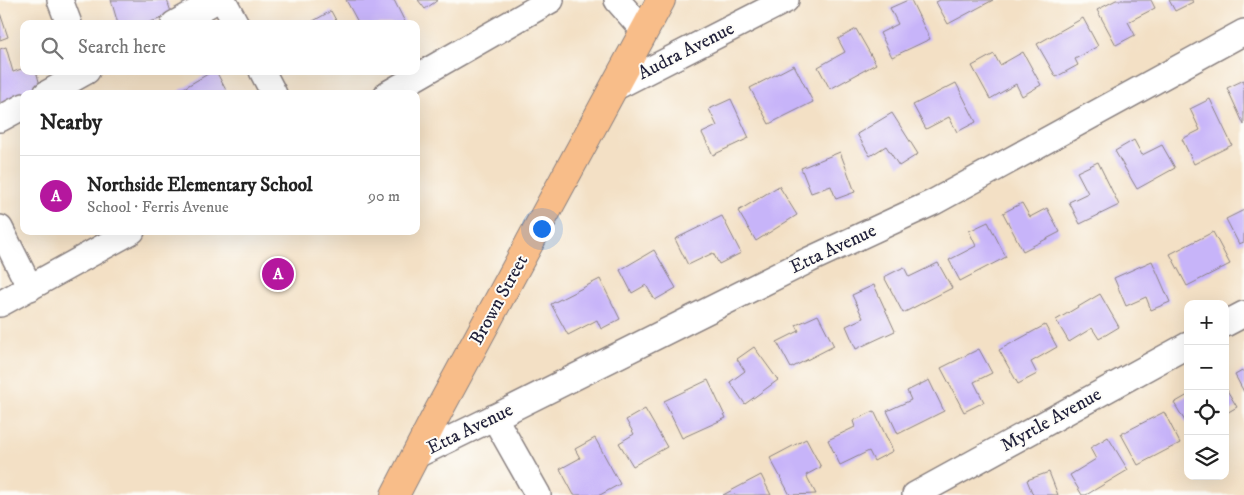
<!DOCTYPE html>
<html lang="en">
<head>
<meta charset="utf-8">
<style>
  :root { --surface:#fff; --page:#f6f6f6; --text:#222; --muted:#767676; --line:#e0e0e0; --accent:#b5179e }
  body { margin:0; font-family:"IM FELL DW Pica",serif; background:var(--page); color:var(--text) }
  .controls { position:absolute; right:15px; bottom:15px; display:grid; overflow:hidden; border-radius:10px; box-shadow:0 5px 20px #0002 }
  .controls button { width:45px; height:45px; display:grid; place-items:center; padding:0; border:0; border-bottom:1px solid var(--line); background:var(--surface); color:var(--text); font:25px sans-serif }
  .you { position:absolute; left:541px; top:228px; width:18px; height:18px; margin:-12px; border:4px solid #fff; border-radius:50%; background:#1a73e8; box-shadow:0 0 0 8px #1a73e833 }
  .badge { display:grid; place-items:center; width:32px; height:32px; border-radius:50%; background:var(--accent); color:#fff; font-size:16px; font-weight:700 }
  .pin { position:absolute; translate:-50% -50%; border:2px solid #fff; box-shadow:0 1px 5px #0006 }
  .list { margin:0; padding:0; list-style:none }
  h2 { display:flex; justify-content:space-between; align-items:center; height:65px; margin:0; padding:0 20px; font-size:21px }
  h2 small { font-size:16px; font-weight:400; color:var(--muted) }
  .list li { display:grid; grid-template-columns:32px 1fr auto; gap:15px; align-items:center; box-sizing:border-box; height:80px; padding:0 20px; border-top:1px solid var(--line) }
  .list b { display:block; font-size:19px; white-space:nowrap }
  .list p { margin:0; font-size:16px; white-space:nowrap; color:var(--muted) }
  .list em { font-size:16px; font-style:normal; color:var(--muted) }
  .icon { flex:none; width:28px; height:28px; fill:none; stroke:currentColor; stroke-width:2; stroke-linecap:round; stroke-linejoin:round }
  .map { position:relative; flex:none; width:1244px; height:495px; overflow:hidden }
  .search { position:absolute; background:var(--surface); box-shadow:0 5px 20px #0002; left:20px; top:20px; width:400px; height:55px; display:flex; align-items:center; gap:12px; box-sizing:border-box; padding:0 18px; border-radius:10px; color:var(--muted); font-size:19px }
  .panel { position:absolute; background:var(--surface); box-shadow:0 5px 20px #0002; left:20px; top:90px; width:400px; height:145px; border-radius:10px }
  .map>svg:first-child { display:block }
  .building { fill:#c7b4f9 }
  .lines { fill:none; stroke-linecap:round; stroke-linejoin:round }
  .minor-casing { stroke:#8a8180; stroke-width:28 }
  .major-casing { stroke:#8a8180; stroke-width:30 }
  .minor { stroke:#fff; stroke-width:25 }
  .major { stroke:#f8bd89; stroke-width:28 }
  .labels { text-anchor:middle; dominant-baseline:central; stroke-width:4; stroke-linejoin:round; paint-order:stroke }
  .street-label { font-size:19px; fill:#22223b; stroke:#fdfcf7 }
</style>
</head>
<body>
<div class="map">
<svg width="1244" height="495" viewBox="0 0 1244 495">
  <rect width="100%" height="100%" fill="#fdfcf7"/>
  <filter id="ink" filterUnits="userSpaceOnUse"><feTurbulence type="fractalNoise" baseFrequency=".02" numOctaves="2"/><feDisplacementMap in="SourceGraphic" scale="10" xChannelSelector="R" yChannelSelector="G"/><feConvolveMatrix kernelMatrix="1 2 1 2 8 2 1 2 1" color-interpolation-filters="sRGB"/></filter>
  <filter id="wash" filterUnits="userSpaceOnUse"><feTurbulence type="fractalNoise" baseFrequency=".0096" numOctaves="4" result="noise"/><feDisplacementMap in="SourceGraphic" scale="20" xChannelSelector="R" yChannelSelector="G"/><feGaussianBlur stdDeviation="1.12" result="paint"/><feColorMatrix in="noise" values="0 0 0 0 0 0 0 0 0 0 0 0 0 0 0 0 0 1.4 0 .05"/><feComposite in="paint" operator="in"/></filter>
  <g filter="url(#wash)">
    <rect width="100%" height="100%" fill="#f3e0c5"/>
    <g id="blocks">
      <path class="building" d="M111 0H167L172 15 144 24H118Z
        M346 0H394L405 22 402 24H359Z
        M418 0H438L425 9Z
        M908 0H911L930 39 892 57 880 33 898 24 890 8Z
        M940 0H993L948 24 936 2Z
        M1116 0H1151L1155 8 1128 22 1135 35 1116 45 1097 10Z
        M1169 0H1192L1193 2 1175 11Z
        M331 11 338 24H308Z
        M0 13 8 37 0 40Z
        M1083 18 1098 46 1075 59 1078 65 1056 77 1037 44Z
        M856 29 876 64 830 89 818 67 845 52 838 39Z
        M6 47 13 72 24 68V71H36L42 92 24 94V98L0 104V49Z
        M1023 52 1041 85 1022 96 1016 84 990 99 972 66 994 54 1000 65Z
        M794 65 813 102 769 124 750 88Z
        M213 71H216L228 94H178L177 92Z
        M1244 80V125L1227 88Z
        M956 83 976 122 957 132 949 117 926 129 913 105Z
        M731 99 749 138 713 155 702 133 717 126 709 109Z
        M1210 99 1232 145 1194 164 1182 139 1200 130 1190 109Z
        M892 113 918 154 899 166 886 146 870 156 857 134Z
        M1134 140 1142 155 1162 145 1175 168 1137 189 1115 151Z
        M840 152 855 192 836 199 831 186 811 193 801 168Z
        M1098 162 1119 205 1080 224 1069 202 1088 193 1077 172Z
        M779 186 797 215 756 241 738 211Z
        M1022 203 1030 217 1047 208 1060 232 1023 251 1003 213Z
        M1244 210V242L1239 244 1226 219Z
        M722 216 741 253 719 264 713 253 688 265 675 239Z
        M988 222 1006 257 960 281 949 260 976 246 969 231Z
        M1213 232 1230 264 1187 286 1170 254Z
        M654 250 676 288 655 300 646 285 632 293 620 270Z
        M1152 261 1170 302 1151 310 1146 297 1126 306 1114 278Z
        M938 263 952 288 903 313 884 277 904 267 909 277Z
        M600 279 620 319 601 329 597 320 568 335 551 304Z
        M874 285 895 331 856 349 846 326 863 318 852 295Z
        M1100 294 1119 327 1099 339 1092 328 1069 342 1056 320Z
        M818 315 834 346 791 368 777 342 799 331 796 325Z
        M1045 325 1057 347 1031 362 1037 374 1018 384 999 350Z
        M754 347 778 380 745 404 730 382 745 371 737 359Z
        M979 349 992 373 974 382 984 402 964 412 941 368Z
        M1244 370V392L1235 375Z
        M708 380 726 418 682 438 664 401Z
        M929 380 944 411 898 434 887 411 911 400 907 391Z
        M1225 387 1237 407 1225 414Z
        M1188 395V426L1174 403Z
        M645 409 667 447 633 466 619 443 634 434 626 420Z
        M874 411 893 451 874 461 869 451 840 465 828 440 855 427 853 421Z
        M1164 412 1180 443 1138 465 1121 434Z
        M1108 437 1128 470 1086 495H1082L1070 475 1096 459 1090 448Z
        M595 438 620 484 600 495H574L560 469 580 458 575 449Z
        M806 439 821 467 806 475 816 494 790 495 770 458Z
        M1049 472 1058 495H1033L1027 480Z
        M761 475 771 495H723Z"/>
    </g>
  </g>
  <g filter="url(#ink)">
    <use href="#blocks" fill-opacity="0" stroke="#8a8180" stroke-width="1"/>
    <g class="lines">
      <g class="minor-casing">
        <path id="minor" d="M60 0 69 24
          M223 0 236 24
          M617 0 644 31
          M174 24 217 0
          M262 71 274 94
          M614 88 786 0
          M46 94 87 71
          M387 94 551 0
          M0 119 24 106
          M0 228 30 288
          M0 304 132 231
          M1225 324 1244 314
          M494 417 538 495
          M415 456 505 412 809 260 934 202 1244 32
          M915 495 1188 345"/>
      </g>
      <g class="major-casing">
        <path id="major" d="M395 495 439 410 661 0"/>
      </g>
      <use href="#minor" class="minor"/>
      <use href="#major" class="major"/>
    </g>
  </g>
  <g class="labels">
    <g class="street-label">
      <text transform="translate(686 51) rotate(-27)">Audra Avenue</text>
      <text transform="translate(833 249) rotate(-25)">Etta Avenue</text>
      <text transform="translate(499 300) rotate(-61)">Brown Street</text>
      <text transform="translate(1051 420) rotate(-29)">Myrtle Avenue</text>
      <text transform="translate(470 429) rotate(-26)">Etta Avenue</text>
    </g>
  </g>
</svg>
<div class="controls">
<button>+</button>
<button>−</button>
<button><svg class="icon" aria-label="locate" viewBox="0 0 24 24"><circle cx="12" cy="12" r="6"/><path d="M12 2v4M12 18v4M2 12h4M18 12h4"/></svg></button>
<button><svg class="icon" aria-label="layers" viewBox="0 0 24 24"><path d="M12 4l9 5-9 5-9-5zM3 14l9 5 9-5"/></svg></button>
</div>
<div class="you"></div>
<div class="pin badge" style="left:278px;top:274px">A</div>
<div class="search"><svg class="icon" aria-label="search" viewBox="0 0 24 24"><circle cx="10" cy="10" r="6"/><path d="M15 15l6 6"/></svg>Search here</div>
<section class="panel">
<h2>Nearby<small></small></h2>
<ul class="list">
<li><span class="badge">A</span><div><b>Northside Elementary School</b><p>School · Ferris Avenue</p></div><em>90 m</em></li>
</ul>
</section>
</div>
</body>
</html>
